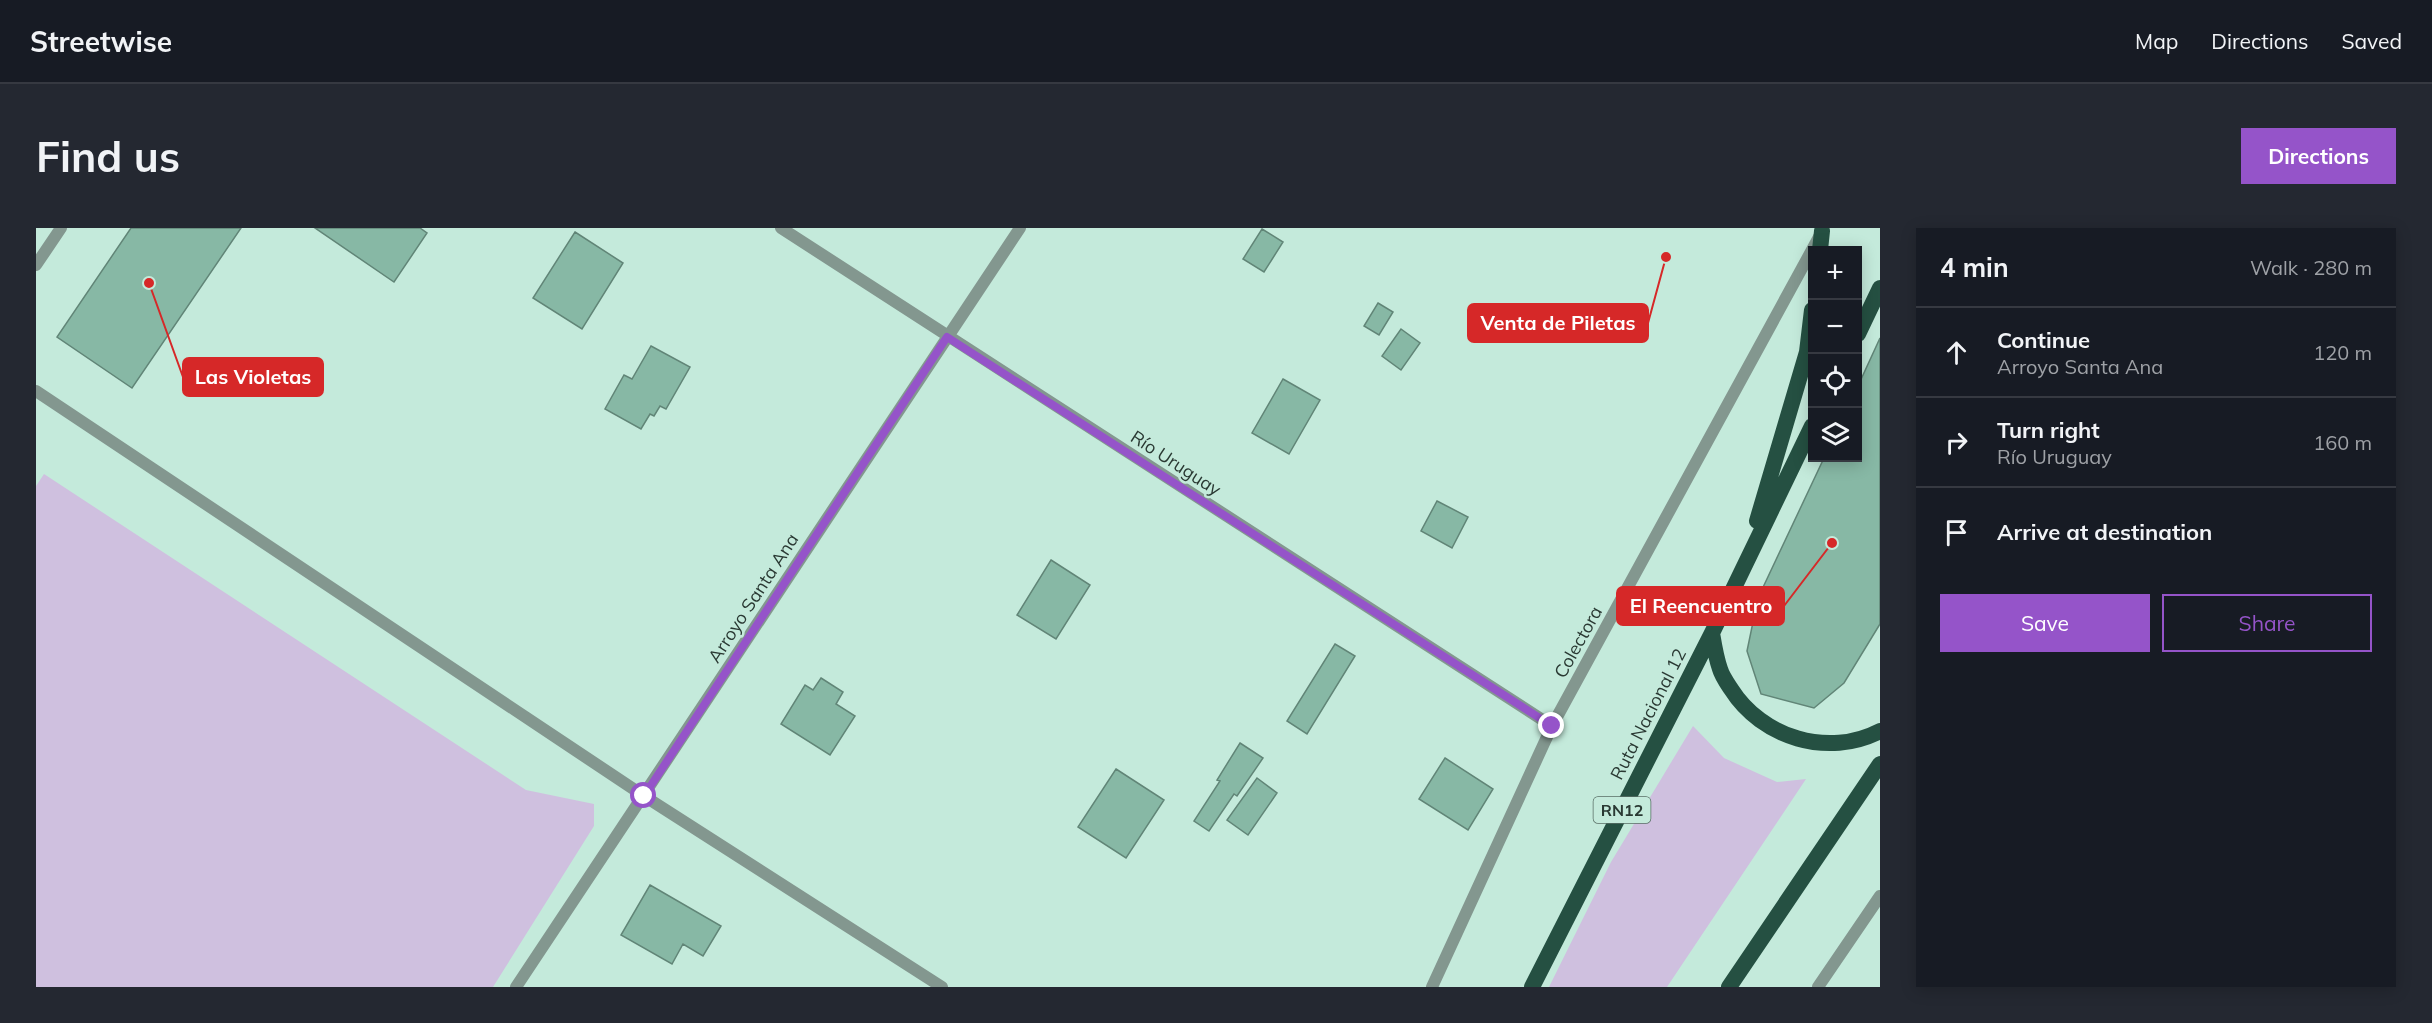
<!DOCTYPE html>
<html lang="en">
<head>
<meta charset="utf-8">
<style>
  :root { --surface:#171b24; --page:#242831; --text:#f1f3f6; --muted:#9ea1a6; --line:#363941; --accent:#9554c9 }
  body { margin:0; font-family:Mulish,sans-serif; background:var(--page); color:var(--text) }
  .controls { position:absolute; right:18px; top:18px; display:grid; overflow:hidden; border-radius:0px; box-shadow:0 3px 15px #0003 }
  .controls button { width:54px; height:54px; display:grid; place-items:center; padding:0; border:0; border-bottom:2px solid var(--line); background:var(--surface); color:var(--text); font:30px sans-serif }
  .stop { position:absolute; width:18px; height:18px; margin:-14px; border:4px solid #9554c9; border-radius:50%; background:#fff }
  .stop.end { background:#9554c9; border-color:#fff; box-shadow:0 2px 6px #0008 }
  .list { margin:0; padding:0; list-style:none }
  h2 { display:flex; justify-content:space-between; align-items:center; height:78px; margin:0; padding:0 24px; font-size:26px }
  h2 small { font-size:20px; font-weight:400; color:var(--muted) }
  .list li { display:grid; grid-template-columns:39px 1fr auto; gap:18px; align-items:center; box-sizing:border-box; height:90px; padding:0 24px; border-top:2px solid var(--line) }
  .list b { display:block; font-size:22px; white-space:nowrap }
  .list p { margin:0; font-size:20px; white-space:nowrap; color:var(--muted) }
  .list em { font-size:20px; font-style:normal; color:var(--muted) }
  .actions { display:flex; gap:12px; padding:18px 24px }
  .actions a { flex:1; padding:14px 0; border:2px solid var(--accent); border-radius:0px; text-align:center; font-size:21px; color:var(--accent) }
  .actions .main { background:var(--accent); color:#fff }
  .icon { flex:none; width:33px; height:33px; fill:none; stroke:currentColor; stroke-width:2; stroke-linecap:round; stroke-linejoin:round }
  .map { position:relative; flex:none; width:1844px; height:759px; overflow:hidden; border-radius:0px }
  header { display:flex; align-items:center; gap:36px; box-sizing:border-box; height:84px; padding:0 30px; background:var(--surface); border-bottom:2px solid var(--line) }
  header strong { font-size:28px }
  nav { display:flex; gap:33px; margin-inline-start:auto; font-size:21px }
  .intro { display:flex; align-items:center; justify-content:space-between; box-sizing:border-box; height:144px; padding:0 36px }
  h1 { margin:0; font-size:42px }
  .button { padding:15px 27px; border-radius:0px; background:var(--accent); color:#fff; font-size:21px; font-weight:700 }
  main { display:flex; gap:36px; padding:0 36px }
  aside { flex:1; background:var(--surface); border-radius:0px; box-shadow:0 3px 15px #0003 }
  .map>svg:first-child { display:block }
  .green { fill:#cfc0df }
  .building { fill:#87b8a5; stroke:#618577; stroke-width:1.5 }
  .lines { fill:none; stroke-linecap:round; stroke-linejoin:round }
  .minor { stroke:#83978f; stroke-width:12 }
  .trunk { stroke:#255042; stroke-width:16 }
  .route { stroke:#9554c9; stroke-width:8 }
  .labels { text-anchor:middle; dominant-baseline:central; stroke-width:5; stroke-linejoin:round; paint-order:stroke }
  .shield { fill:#c4eadb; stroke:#586e65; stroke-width:1.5 }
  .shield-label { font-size:16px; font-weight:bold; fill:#2a3933 }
  .street-label { font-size:18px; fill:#2a3933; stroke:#c4eadb }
  .leader { fill:none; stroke:#d62828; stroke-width:2 }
  .callout-dot { fill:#d62828; stroke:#c4eadb; stroke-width:2 }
  .callout { fill:#d62828; stroke:#d62828; stroke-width:2 }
  .callout-label { font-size:20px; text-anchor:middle; font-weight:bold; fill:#fff }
</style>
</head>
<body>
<header>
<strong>Streetwise</strong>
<nav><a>Map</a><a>Directions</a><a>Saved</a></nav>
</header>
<div class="intro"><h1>Find us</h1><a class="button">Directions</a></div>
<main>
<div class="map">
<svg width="1844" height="759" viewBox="0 0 1844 759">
  <rect width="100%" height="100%" fill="#c4eadb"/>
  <path class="green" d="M8 246 490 562 558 576V598L457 759H0V258Z
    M1657 498 1688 530 1741 554 1770 551 1631 759H1513L1575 634Z"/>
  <path class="building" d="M95 0H205L96 160 21 109Z
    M279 0H384L391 5 358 54Z
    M1226 1 1247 14 1228 44 1207 31Z
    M539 4 587 35 546 101 497 70Z
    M1342 75 1357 84 1343 107 1328 98Z
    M1365 101 1384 115 1365 142 1346 128Z
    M1844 110V396L1808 455 1778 480 1725 466 1711 423 1722 370 1788 230H1822V158Z
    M615 118 654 139 630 181 624 178 618 188 614 186 605 201 569 181 588 147 596 151Z
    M1247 151 1284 172 1253 226 1216 205Z
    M1401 273 1432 289 1416 320 1385 303Z
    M1015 332 1054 357 1020 411 981 387Z
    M1299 416 1319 428 1271 506 1251 493Z
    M785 450 807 464 800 476 819 488 794 527 745 496 769 457 777 462Z
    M1204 515 1227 530 1201 568 1198 566 1173 603 1158 593 1184 553 1181 552Z
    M1409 530 1457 561 1432 602 1383 571Z
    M1080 541 1128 572 1090 630 1042 599Z
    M1221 550 1241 565 1212 607 1191 592Z
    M614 657 685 698 667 728 647 716 636 736 585 707Z"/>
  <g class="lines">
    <path class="minor" d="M745 0 1516 498
      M0 37 25 0
      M0 163 608 568 906 759
      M480 759 984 0
      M1396 759 1516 498 1783 9
      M1782 759 1844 668"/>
    <path class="trunk" d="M1784 22 1786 3
      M1822 106 1844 60
      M1721 293 1771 124 1776 82
      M1676 405C1678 417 1680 430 1684 441 1686 448 1691 455 1695 461 1726 510 1792 530 1844 503
      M1496 759 1676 405 1776 198
      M1693 759 1844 536"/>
  </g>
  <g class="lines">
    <path class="route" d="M608 568 911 109 1516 498"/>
  </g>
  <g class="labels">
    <rect class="shield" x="1557.5" y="569" width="57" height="26" rx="4.5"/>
    <g class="shield-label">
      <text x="1586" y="582">RN12</text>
    </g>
    <g class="street-label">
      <text transform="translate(1140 235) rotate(33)">Río Uruguay</text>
      <text transform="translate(717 370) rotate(-57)">Arroyo Santa Ana</text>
      <text transform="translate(1542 414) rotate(-61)">Colectora</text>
      <text transform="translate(1612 486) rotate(-63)">Ruta Nacional 12</text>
    </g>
  </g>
  <path class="leader" d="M1630 29L1612 95M113 55L147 149M1796 315L1748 378"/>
  <g class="callout-dot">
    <circle cx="1630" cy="29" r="6"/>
    <circle cx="113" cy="55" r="6"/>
    <circle cx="1796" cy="315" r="6"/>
  </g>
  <g class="callout">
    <rect x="1432" y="76" width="180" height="38" rx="6"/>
    <rect x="147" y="130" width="140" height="38" rx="6"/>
    <rect x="1581" y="359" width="167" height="38" rx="6"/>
  </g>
  <g class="callout-label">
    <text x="1522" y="102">Venta de Piletas</text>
    <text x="217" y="156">Las Violetas</text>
    <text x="1665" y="385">El Reencuentro</text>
  </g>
</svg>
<div class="controls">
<button>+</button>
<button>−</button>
<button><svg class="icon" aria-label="locate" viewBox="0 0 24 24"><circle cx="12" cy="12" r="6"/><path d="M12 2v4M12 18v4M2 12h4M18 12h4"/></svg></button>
<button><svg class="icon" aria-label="layers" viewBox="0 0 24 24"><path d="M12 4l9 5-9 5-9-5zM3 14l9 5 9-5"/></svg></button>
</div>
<div class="stop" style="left:608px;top:568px"></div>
<div class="stop end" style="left:1516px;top:498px"></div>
</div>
<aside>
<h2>4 min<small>Walk · 280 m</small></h2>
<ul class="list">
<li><svg class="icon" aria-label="ahead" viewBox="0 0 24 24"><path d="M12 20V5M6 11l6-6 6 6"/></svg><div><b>Continue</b><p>Arroyo Santa Ana</p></div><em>120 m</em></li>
<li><svg class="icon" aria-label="right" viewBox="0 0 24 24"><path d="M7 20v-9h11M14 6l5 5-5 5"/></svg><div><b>Turn right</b><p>Río Uruguay</p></div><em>160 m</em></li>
<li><svg class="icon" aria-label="arrive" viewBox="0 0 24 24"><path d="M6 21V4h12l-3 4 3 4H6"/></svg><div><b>Arrive at destination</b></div></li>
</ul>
<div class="actions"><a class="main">Save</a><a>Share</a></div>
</aside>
</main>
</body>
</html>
